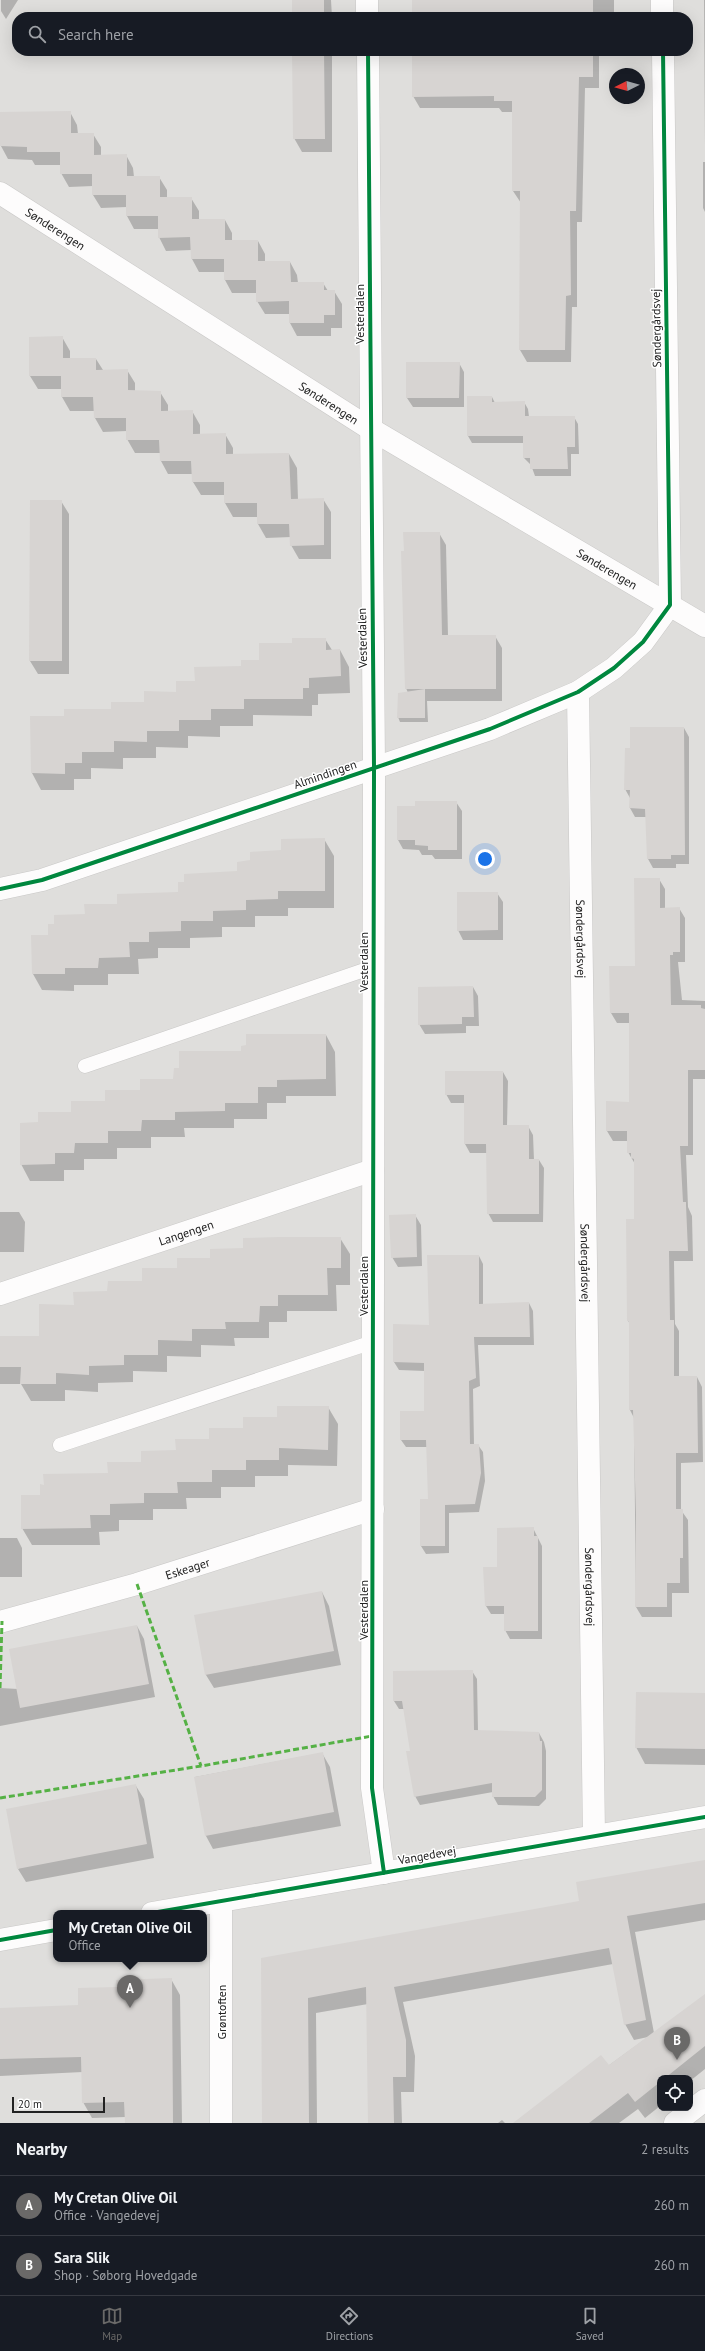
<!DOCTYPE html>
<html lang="en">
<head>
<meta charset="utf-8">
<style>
  :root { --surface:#171b24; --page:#242831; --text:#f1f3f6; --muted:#9ea1a6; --line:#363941; --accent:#6a6968 }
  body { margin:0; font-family:"PT Sans",sans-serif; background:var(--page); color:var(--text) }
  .controls { position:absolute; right:12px; bottom:12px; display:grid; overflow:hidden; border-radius:8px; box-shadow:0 4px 16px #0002 }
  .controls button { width:36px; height:36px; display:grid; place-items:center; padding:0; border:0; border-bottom:1px solid var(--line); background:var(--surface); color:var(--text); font:20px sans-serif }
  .compass { position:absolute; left:609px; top:68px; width:36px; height:36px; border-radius:50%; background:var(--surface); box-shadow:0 4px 16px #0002; rotate:265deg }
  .scale { position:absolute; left:12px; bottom:10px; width:93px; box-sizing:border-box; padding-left:4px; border:2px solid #222; border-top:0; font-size:11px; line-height:14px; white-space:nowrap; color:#222; -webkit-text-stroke:3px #fff; paint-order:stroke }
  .you { position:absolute; left:485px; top:859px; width:14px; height:14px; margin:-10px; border:3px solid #fff; border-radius:50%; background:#1a73e8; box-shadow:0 0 0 6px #1a73e833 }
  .badge { display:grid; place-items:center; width:26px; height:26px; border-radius:50%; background:var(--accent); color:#fff; font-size:13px; font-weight:700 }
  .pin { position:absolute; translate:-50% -33px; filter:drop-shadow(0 1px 2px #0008) }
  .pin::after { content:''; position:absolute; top:21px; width:14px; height:12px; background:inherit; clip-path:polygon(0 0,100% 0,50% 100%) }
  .popup { position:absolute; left:53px; top:1910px; width:154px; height:52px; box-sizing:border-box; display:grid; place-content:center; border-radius:8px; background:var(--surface); filter:drop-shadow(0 1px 3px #0005); font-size:13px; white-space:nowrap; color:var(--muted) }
  .popup b { font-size:15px; color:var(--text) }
  .popup::after { content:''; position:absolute; left:50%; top:100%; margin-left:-8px; border:8px solid transparent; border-top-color:var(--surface) }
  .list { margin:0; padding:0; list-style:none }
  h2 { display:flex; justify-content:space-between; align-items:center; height:52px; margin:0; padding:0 16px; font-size:17px }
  h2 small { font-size:13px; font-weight:400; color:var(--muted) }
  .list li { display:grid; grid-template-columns:26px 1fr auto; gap:12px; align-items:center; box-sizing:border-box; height:60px; padding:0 16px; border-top:1px solid var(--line) }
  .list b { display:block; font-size:15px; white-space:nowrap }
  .list p { margin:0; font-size:13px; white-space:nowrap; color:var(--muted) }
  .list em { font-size:13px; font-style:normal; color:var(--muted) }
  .icon { flex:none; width:22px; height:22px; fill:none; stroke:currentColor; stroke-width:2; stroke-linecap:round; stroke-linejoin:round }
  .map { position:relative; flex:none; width:705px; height:2123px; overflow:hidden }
  .search { position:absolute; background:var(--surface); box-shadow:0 4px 16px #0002; left:12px; right:12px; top:12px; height:44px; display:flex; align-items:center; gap:10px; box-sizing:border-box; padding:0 14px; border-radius:16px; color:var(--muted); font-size:15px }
  .sheet { height:172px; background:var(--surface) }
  nav { display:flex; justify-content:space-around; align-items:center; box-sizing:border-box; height:56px; border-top:1px solid var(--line); background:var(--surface); font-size:11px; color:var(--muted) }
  nav a { display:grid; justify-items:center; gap:2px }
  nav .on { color:var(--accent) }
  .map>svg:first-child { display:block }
  .residential { fill:#dfdedc; fill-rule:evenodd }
  .shadow { fill:#0003 }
  .building { fill:#d7d4d2 }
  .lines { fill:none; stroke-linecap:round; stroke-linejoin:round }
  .service-casing { stroke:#c9c8c7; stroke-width:15 }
  .minor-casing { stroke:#c9c8c7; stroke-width:23 }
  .tertiary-casing { stroke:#c9c8c7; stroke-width:23 }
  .service { stroke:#fdfcfc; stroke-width:14 }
  .minor { stroke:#fdfcfc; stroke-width:22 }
  .tertiary { stroke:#fdfcfc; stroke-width:22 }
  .quiet { stroke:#55b145; stroke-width:3; stroke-dasharray:6 3; stroke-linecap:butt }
  .cycleway-casing { stroke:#fff; stroke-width:6 }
  .cycleway { stroke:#00873e; stroke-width:4 }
  .labels { text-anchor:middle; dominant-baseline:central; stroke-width:3; stroke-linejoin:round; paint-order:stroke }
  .street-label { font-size:12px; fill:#222; stroke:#fff }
</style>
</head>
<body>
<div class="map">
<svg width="705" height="2123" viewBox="0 0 705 2123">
  <rect width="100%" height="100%" fill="#f0eeeb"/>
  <path class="residential" d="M0 0H705V2123H0ZM17 17H688V51H17ZM615 74H639V98H615ZM56 1913H204V1959H56ZM660 2078H690V2108H660Z"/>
  <path class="shadow" d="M1 0H18L6 19 1 11Z
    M293 0H331L332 17H293Z
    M413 0H614V17H413Z
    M704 0H705V147Z
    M293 51H332V152H302L294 138Z
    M413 51H599V88H585L582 222H577V307H572L571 362H527L520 350 521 203 513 191V112H502L499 108H420L413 96Z
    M70 112 77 125 78 134H93L101 147V156L126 155 133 168 134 177H159L167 190V198H191L199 211V220H225L232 233V241H258L265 254V262H290L297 275 298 283H323L328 291H334L342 304V328H331V336H297L290 323V314H265L257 301V293H232L225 280V272H199L192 259 191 250 166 251 159 237V229H134L127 216V207L101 208 93 195V186L69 187 61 173V165H35L32 160 8 159 1 146Z
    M703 162H705V212L703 208Z
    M62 337 70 351V359H96L103 370H127L135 383V391L160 392 168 405V411H192L200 425V435L225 434 233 448V455L289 454 297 468 298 500 323 499 331 512V559H299L291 545V537L266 538 258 524V517H233L225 503V495H201L193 482V474H168L161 461 160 453H135L127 439V431L103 432 95 418V411H70L62 397V389H38L30 376Z
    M459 363 464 372V407H413L407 398Z
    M492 397 495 403 524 402 528 409 529 417H574L578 424 579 454H571V476H535L531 465 524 458V443H472L468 436Z
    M61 501 69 514V674H38L30 661Z
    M439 533 446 545 448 636H495L502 648V701H427L428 722H400L398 717 408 693 406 688Z
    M325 639 332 650H340L349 667 350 693 318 694V705H312V716L253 715V726H220V737L188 736V748L156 747V758H123V769L91 768V779H74V790H41L32 773 65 717 145 703 177 693 196 682 260 661 293 644Z
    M684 728 689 737V864H676V868H653L648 859 647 817H635L630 808V798L625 789 631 749Z
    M456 802 462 811V859H435L432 855H422L419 850 403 849 398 840 416 807Z
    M324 839 334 856V908H288V916H255V927H222V937L190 938V948H158V958L138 959 139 974H108V985H74V991L42 990 33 974 55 925 118 904 180 892 185 883 238 872 251 860Z
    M659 879 665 889V909L679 908 685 918V962H678L682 1000 705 1001V1079H693V1155H686L688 1207 692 1216 693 1261H674L675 1324 679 1331V1377H697L702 1387 703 1462 681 1463V1510L688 1520 689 1593H672V1617H642L636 1607 634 1418 630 1410V1325L628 1320 635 1220V1164L628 1152V1141H613L607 1131 630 1103V1023H617L611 1013 610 967H636Z
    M497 893 503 902V940H463L458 930Z
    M473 987 478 996 479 1026H466V1033L425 1034 419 1024Z
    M326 1035 335 1052 336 1096H286V1103H267V1119H234V1128H184L185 1137H151V1148H117V1159H84V1170H64V1181H30L21 1164 39 1123 174 1080 180 1069 242 1052Z
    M503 1072 508 1081 507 1126H528L533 1135 534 1160H539L544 1168 543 1222H493L488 1213 487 1153H470L465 1144V1103H451L446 1094Z
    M0 1212H19L25 1222 24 1252H0Z
    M415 1215 421 1225 422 1266 398 1267 392 1257Z
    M340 1238 350 1254V1285H336L337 1311H287V1322H269V1338H234L235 1346 201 1345V1357L167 1356V1372L133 1371V1382L98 1383V1392L65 1390V1401H31L21 1384H0V1337H40L75 1306 108 1292 244 1249Z
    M479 1256 483 1264V1305L529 1303 533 1311 534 1345H478L480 1386 473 1389 474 1445H478L483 1452 485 1481 479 1512 449 1513V1553L426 1554 421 1546 429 1500 428 1447H406L401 1440 425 1412V1371L399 1370 394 1362V1325L430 1326Z
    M328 1407 338 1424 337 1466 288 1465V1476H255V1487H221V1498H186L187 1509H153V1520H119V1531L99 1532 100 1545H32L22 1528 45 1486 109 1474 278 1418Z
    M533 1528 542 1546V1639H510L505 1630V1614H491L486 1606 484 1568H498Z
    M0 1538H17L22 1548V1577H0Z
    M322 1592 329 1606 341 1665 214 1688 206 1675 195 1616Z
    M137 1626 144 1639 155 1697 0 1726V1688L18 1689Z
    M472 1671 477 1679 478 1731 539 1733 544 1742 546 1751V1799L539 1806 498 1805 493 1796V1792L420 1805 415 1796 411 1751 404 1709H399L394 1701V1672Z
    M705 1694V1765L645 1764 636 1747Z
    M322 1753 330 1767 341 1826 213 1849 206 1836 195 1777Z
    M136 1786 144 1799 154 1858 26 1882 18 1869Z
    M705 1861V1920L635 1932 654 2033 705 1995V2069L690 2081V2078H660V2106L645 2118 638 2109 619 2123H515L608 2066 648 2037 634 2040 625 2024 613 1964 403 2002 415 2056 414 2092H401L402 2123H369L368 2004 316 2013 317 2123H263L262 1959 580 1902Z
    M171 1979 180 1995 182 2123H126V2117L92 2118 83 2102V2072L0 2076V2009L79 2006 118 1988Z
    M502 2120 505 2123H498Z"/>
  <path class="building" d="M292 0H324V17H292Z
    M412 0H593V17H412Z
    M292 51H324L325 139H293Z
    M412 51H593V77H579L576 211H570L571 295 566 296 565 350H519L520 191H512V101H494V96L412 97Z
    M71 111V133H94V155L127 154V176H160V197H192V219H225V240H258V261H290L291 282H324V290H335V315H324V323H289V301L256 302V280H224V259H191L190 237 158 238V216H126V195H92V174H60V152H27V147L0 146V112Z
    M63 336V358H96V370L128 369V390L161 391V411L193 410V434L226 433V454L289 453 291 499 324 498V545L290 546 289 524H257V503H224V482H192L191 461H160L159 440H126V418H94L93 397H61V376H29V337Z
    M406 362H460L459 398H406Z
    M467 396H492V402L525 401V416H575V447H567L568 469H530V458H523V436H467Z
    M30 500H62V661H29Z
    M403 532H440L442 635H496V689H405L401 551H404Z
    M292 638H326V650L340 649 341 676 309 678V688H303V699H244V709H211V720H179V731H147V742L114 741V752H82V763H65V774L31 773 30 716H64V709H111V702H144V691L176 692V681H195L194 667 241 666V660H259V643H292Z
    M425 689V718H397L398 693Z
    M630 727H684L685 855H671V859H647L645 809 629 808 630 790H624L625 748H630Z
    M415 801H457V850H428V846L415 845V840H397V806H415Z
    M325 838V891H278V899L246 900V910L213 911V921H181V931L149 932V942H129L130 957 99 958 98 968H65V974H32L31 935H48V924H54V915L85 914 84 904H117V894L178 892V882H184V874L237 871V862L250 860V852L281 850V839Z
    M634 878H660V908L680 907V952H673V955H670L671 1005H701V1008L705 1009V1070H688V1146H680L683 1202H686V1205L688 1251H669L670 1320H674V1376H697L698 1453H676V1509H683V1558H680V1583H667V1607H635L636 1515 633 1410H629V1321H627L626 1219H634V1159L631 1158V1153H627V1131H606V1101L629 1102V1013H610L609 966H635Z
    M457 892H498V930L457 931Z
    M473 986 474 1017H462V1024L418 1025V987Z
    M246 1034H326V1079L277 1080V1087H258V1103H225V1111L175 1112V1120H142L141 1131H108V1143H75L74 1153H55V1164L20 1165V1123L38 1122V1112H71V1101H105V1090H140V1079H173L174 1068H179V1051H241V1046L246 1045Z
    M445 1071H503V1125H529V1159H539V1214H487L486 1144H464V1095H445Z
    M416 1214 417 1257 391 1258 389 1215Z
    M279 1237H341V1268H327L328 1295H278V1306H260L259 1322H225L226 1329H192V1341L158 1340V1355H124V1365L89 1366V1375L56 1373V1384H20L21 1367H0V1336H39V1304L74 1305 73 1292 107 1291 108 1281H142V1268H177V1258H210V1249L243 1248V1238Z
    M427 1255H479V1304L529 1302 530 1337H474L476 1378 469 1381 470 1444H479L481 1473 475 1504 445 1505V1546H420V1499H428L426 1440H400V1411H424V1363L393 1362V1324L429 1325Z
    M277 1406H329L328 1450 279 1448V1460H246V1470H212V1482H177L178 1493H144V1503L110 1504V1515H90L91 1528 21 1529V1495H40V1484L44 1485 43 1474 108 1473 107 1462H141V1451L176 1450 175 1439H209V1428H243V1417H277Z
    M534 1527V1536H538V1631H504V1606H485L483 1567H497V1528Z
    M322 1591 334 1651 205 1675 194 1615Z
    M137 1625 149 1684 20 1708 9 1649Z
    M473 1670 474 1730 539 1732 540 1741H542V1790L535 1797H492V1783L414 1797 406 1751H410L402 1701H393V1671Z
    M636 1692 705 1693V1749L635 1748Z
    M323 1752 334 1812 205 1836 194 1777Z
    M136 1784 147 1844 17 1869 6 1809Z
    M705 1860V1903L627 1916 646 2020 624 2025 609 1948 394 1987 406 2040V2077H393L394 2123H368L366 1987 308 1998 309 2123H262L261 1958 579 1901 576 1882Z
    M172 1978 173 2123H125L124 2102 82 2103 81 2057 0 2059V2008L78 2005V1988L117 1987 116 1980Z
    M705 1994V2046L665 2078H660V2082L635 2102 628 2093 589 2123H513L601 2055 609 2065Z"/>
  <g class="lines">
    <g class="service-casing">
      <path id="service" d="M85 1066 373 967
        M60 1445 373 1342"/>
    </g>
    <g class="minor-casing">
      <g id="minor">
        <path d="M367 0V17"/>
        <path d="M662 0V17"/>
        <path d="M368 51 374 768 372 1788 384 1873"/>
        <path id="s1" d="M0 193 369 428 705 626"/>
        <path id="s2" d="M578 692 594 1835"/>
        <path d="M0 889 42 880 490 729 578 692 614 668 643 642 670 605 663 51"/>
        <path id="s3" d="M0 1294 373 1170"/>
        <path id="s4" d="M0 1622 137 1584 373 1509"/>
        <path d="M221 2123V1901"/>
      </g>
    </g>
    <g class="tertiary-casing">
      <path id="tertiary" d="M152 1913 705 1817
        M0 1940 56 1930
        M675 2123 705 2100"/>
    </g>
    <use href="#service" class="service"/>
    <use href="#minor" class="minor"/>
    <use href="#tertiary" class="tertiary"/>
    <path class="quiet" d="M137 1584 201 1766
      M0 1688 2 1621
      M0 1798 201 1766 372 1736"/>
    <g class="cycleway-casing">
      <path id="cycleway" d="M368 51 374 768 372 1788 384 1873
        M0 889 42 880 490 729 578 692 614 668 643 642 670 605 663 51
        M152 1913 705 1817
        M0 1940 56 1930"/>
    </g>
    <use href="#cycleway" class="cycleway"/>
  </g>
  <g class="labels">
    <g class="street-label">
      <text stroke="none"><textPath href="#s1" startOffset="66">Sønderengen</textPath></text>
      <text transform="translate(359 314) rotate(-90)">Vesterdalen</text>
      <text transform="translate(656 328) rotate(-91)">Søndergårdsvej</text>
      <text stroke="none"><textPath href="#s1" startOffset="390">Sønderengen</textPath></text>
      <text stroke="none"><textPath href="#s1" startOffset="714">Sønderengen</textPath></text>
      <text transform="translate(362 638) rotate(-91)">Vesterdalen</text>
      <text transform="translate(325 774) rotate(-19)">Almindingen</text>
      <text stroke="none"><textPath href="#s2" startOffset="247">Søndergårdsvej</textPath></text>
      <text transform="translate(363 962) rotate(-90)">Vesterdalen</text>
      <text stroke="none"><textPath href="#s3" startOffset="196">Langengen</textPath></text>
      <text stroke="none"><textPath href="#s2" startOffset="571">Søndergårdsvej</textPath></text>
      <text transform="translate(363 1286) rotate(-90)">Vesterdalen</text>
      <text stroke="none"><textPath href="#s4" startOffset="195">Eskeager</textPath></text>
      <text stroke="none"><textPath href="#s2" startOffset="895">Søndergårdsvej</textPath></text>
      <text transform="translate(363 1610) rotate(-90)">Vesterdalen</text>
      <text transform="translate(427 1855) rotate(-10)">Vangedevej</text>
      <text transform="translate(221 2012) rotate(-90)">Grøntoften</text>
    </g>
  </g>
</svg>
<div class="controls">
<button><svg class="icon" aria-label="locate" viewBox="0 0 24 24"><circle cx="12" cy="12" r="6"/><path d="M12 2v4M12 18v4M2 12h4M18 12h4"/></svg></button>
</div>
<svg class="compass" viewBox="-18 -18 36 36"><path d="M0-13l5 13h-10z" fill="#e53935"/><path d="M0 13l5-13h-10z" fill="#9ea1a6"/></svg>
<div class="scale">20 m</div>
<div class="you"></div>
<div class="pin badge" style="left:130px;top:2008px">A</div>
<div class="popup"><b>My Cretan Olive Oil</b>Office</div>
<div class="pin badge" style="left:677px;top:2060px">B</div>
<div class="search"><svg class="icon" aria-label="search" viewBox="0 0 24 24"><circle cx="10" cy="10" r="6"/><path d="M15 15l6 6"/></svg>Search here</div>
</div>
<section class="sheet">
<h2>Nearby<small>2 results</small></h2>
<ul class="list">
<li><span class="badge">A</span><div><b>My Cretan Olive Oil</b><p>Office · Vangedevej</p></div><em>260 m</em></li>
<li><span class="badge">B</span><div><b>Sara Slik</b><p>Shop · Søborg Hovedgade</p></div><em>260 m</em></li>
</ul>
</section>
<nav>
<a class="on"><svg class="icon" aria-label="map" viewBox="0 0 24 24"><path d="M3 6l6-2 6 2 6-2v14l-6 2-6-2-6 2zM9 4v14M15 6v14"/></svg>Map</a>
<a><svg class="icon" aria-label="directions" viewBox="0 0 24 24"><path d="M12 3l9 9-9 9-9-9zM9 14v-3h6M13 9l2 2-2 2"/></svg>Directions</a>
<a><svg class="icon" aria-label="saved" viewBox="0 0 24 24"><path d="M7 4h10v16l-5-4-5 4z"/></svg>Saved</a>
</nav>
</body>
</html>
